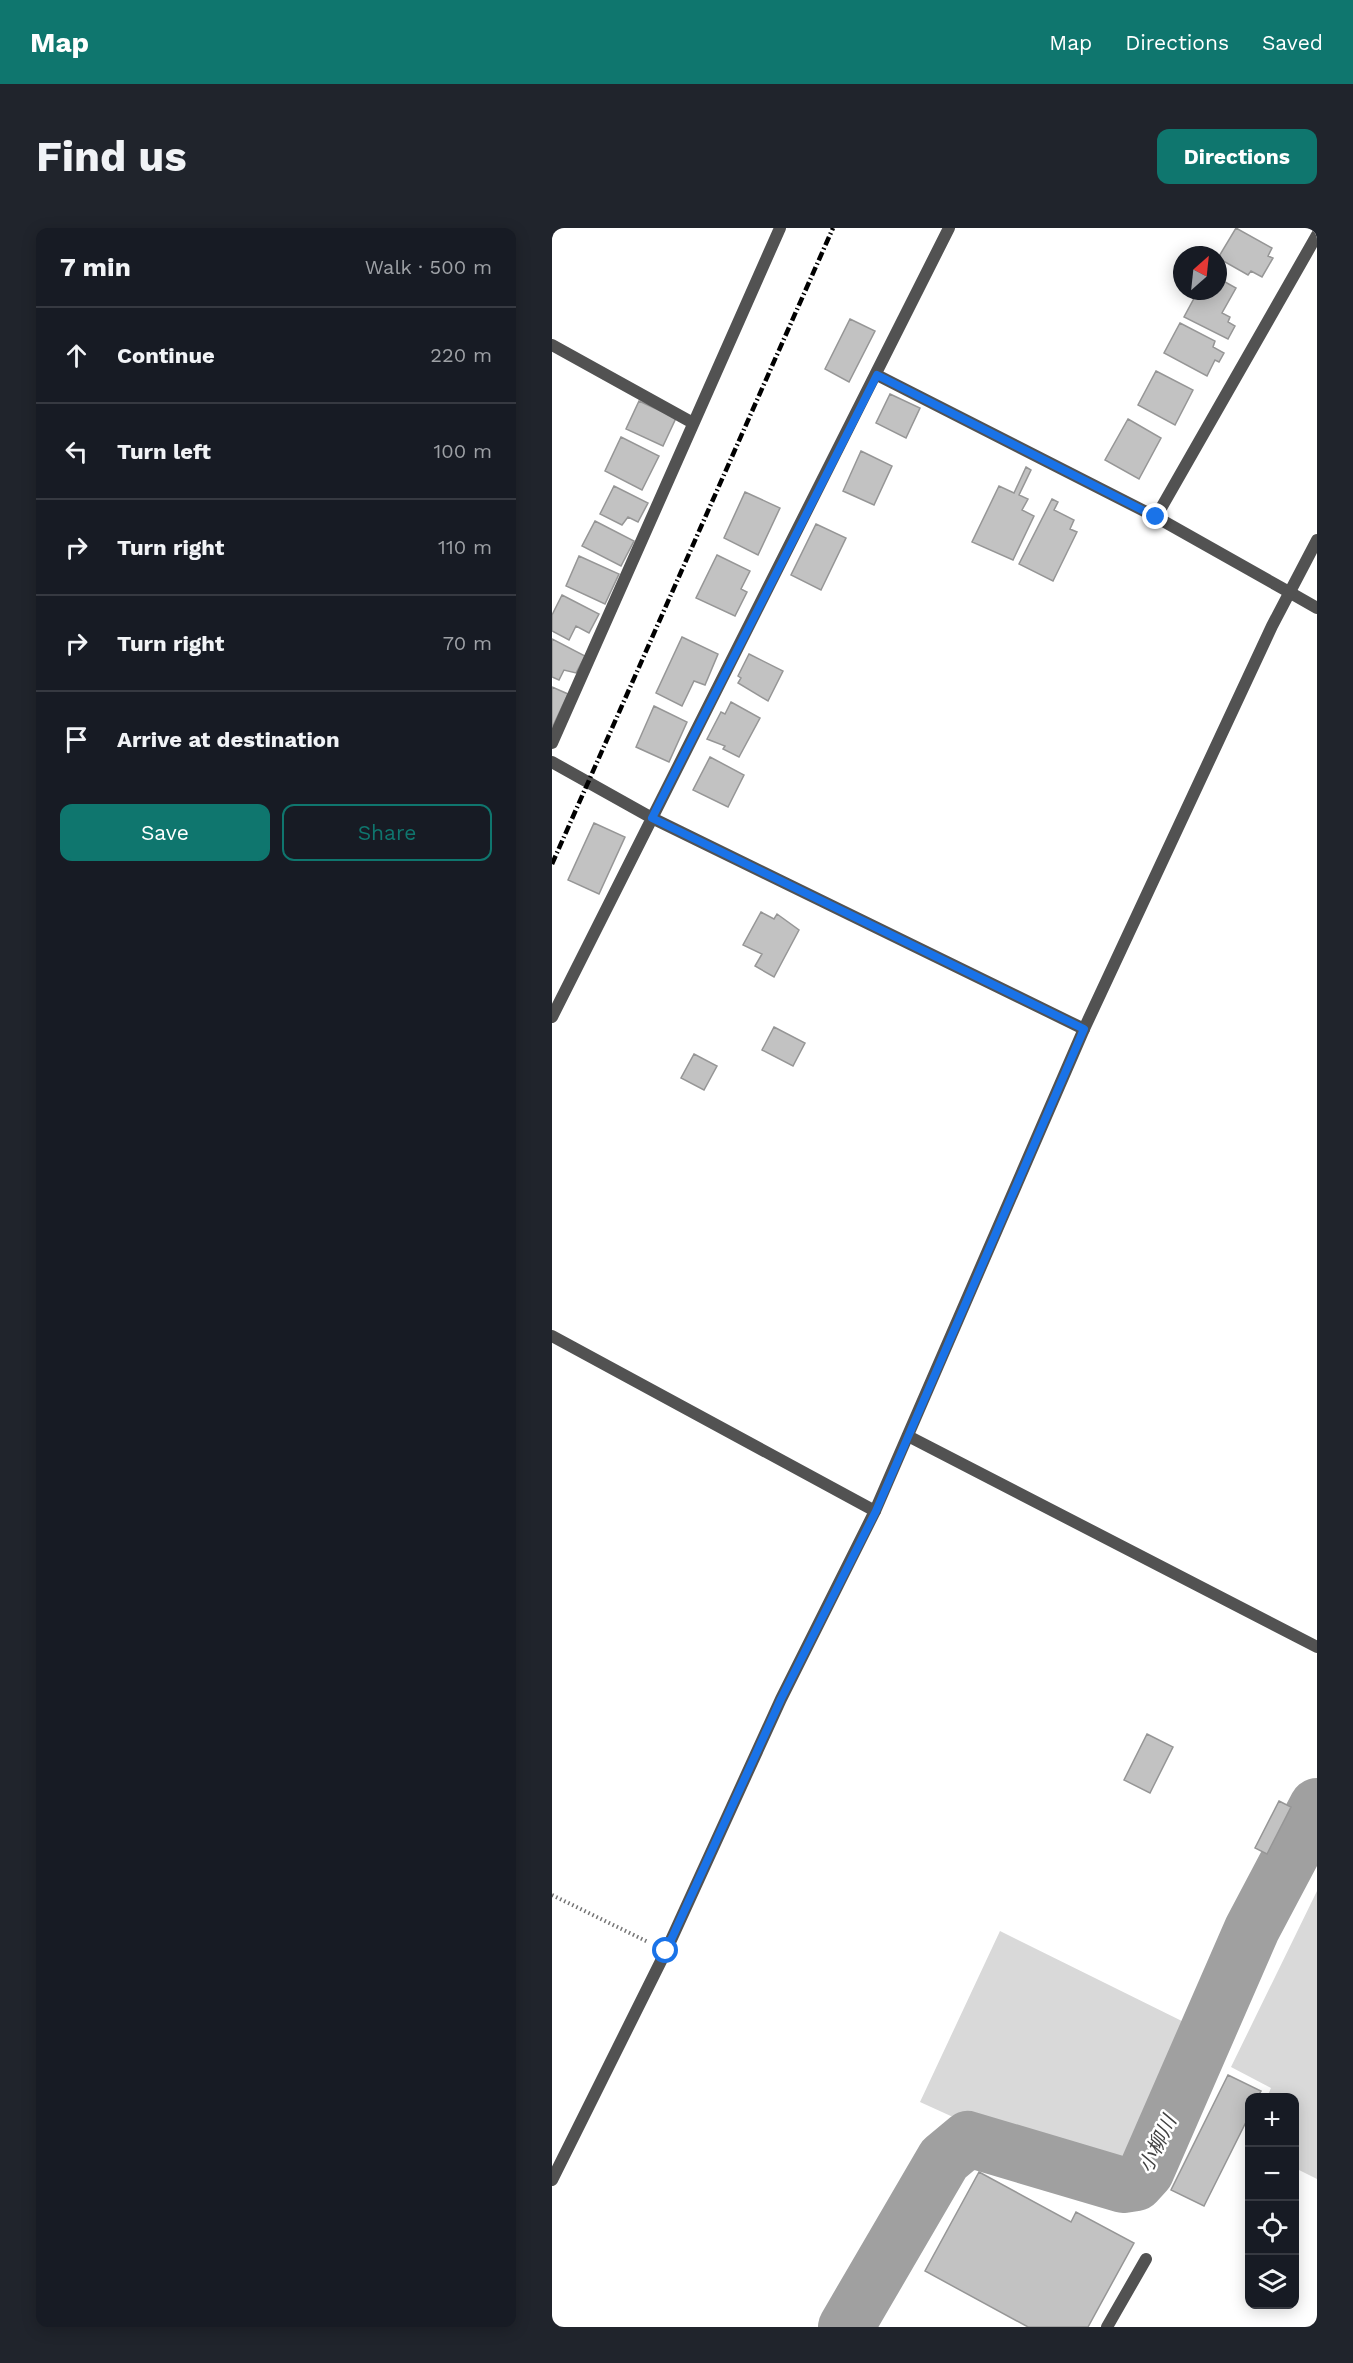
<!DOCTYPE html>
<html lang="en">
<head>
<meta charset="utf-8">
<style>
  :root { --surface:#171b24; --page:#20242c; --text:#f1f3f6; --muted:#9ea1a6; --line:#363941; --accent:#0f766e }
  body { margin:0; font-family:"Work Sans","Noto Sans JP",sans-serif; background:var(--page); color:var(--text) }
  .controls { position:absolute; right:18px; bottom:18px; display:grid; overflow:hidden; border-radius:12px; box-shadow:0 3px 15px #0003 }
  .controls button { width:54px; height:54px; display:grid; place-items:center; padding:0; border:0; border-bottom:2px solid var(--line); background:var(--surface); color:var(--text); font:30px sans-serif }
  .compass { position:absolute; left:621px; top:18px; width:54px; height:54px; border-radius:50%; background:var(--surface); box-shadow:0 3px 15px #0003; rotate:27deg }
  .stop { position:absolute; width:18px; height:18px; margin:-14px; border:4px solid #1a73e8; border-radius:50%; background:#fff }
  .stop.end { background:#1a73e8; border-color:#fff; box-shadow:0 2px 6px #0008 }
  .list { margin:0; padding:0; list-style:none }
  h2 { display:flex; justify-content:space-between; align-items:center; height:78px; margin:0; padding:0 24px; font-size:26px }
  h2 small { font-size:20px; font-weight:400; color:var(--muted) }
  .list li { display:grid; grid-template-columns:39px 1fr auto; gap:18px; align-items:center; box-sizing:border-box; height:96px; padding:0 24px; border-top:2px solid var(--line) }
  .list b { display:block; font-size:22px; white-space:nowrap }
  .list em { font-size:20px; font-style:normal; color:var(--muted) }
  .actions { display:flex; gap:12px; padding:18px 24px }
  .actions a { flex:1; padding:14px 0; border:2px solid var(--accent); border-radius:12px; text-align:center; font-size:21px; color:var(--accent) }
  .actions .main { background:var(--accent); color:#fff }
  .icon { flex:none; width:33px; height:33px; fill:none; stroke:currentColor; stroke-width:2; stroke-linecap:round; stroke-linejoin:round }
  .map { position:relative; flex:none; width:765px; height:2099px; overflow:hidden; border-radius:12px }
  header { display:flex; align-items:center; gap:36px; box-sizing:border-box; height:84px; padding:0 30px; background:var(--accent); color:#fff }
  header strong { font-size:28px }
  nav { display:flex; gap:33px; margin-inline-start:auto; font-size:21px }
  .intro { display:flex; align-items:center; justify-content:space-between; box-sizing:border-box; height:144px; padding:0 36px }
  h1 { margin:0; font-size:42px }
  .button { padding:15px 27px; border-radius:12px; background:var(--accent); color:#fff; font-size:21px; font-weight:700 }
  main { display:flex; gap:36px; padding:0 36px }
  aside { flex:1; background:var(--surface); border-radius:12px; box-shadow:0 3px 15px #0003 }
  .map>svg:first-child { display:block }
  .green { fill:#d9d9d9 }
  .lines { fill:none; stroke-linecap:round; stroke-linejoin:round }
  .river { stroke:#a0a0a0; stroke-width:56 }
  .building { fill:#c2c2c2; stroke:#969696; stroke-width:1.5 }
  .path { stroke:#747474; stroke-width:4; stroke-dasharray:1.5 3; stroke-linecap:butt }
  .service { stroke:#525252; stroke-width:12 }
  .minor { stroke:#525252; stroke-width:12 }
  .tertiary { stroke:#525252; stroke-width:12 }
  .rail { stroke:#000; stroke-width:4.5; stroke-dasharray:9 3 1.5 3; stroke-linecap:butt }
  .route { stroke:#1a73e8; stroke-width:8 }
  .labels { text-anchor:middle; dominant-baseline:central; stroke-width:5; stroke-linejoin:round; paint-order:stroke }
  .water-label { font-size:20px; font-style:italic; fill:#414141; stroke:#fff }
</style>
</head>
<body>
<header>
<strong>Map</strong>
<nav><a>Map</a><a>Directions</a><a>Saved</a></nav>
</header>
<div class="intro"><h1>Find us</h1><a class="button">Directions</a></div>
<main>
<aside>
<h2>7 min<small>Walk · 500 m</small></h2>
<ul class="list">
<li><svg class="icon" aria-label="ahead" viewBox="0 0 24 24"><path d="M12 20V5M6 11l6-6 6 6"/></svg><div><b>Continue</b></div><em>220 m</em></li>
<li><svg class="icon" aria-label="left" viewBox="0 0 24 24"><path d="M17 20v-9H6M10 6l-5 5 5 5"/></svg><div><b>Turn left</b></div><em>100 m</em></li>
<li><svg class="icon" aria-label="right" viewBox="0 0 24 24"><path d="M7 20v-9h11M14 6l5 5-5 5"/></svg><div><b>Turn right</b></div><em>110 m</em></li>
<li><svg class="icon" aria-label="right" viewBox="0 0 24 24"><path d="M7 20v-9h11M14 6l5 5-5 5"/></svg><div><b>Turn right</b></div><em>70 m</em></li>
<li><svg class="icon" aria-label="arrive" viewBox="0 0 24 24"><path d="M6 21V4h12l-3 4 3 4H6"/></svg><div><b>Arrive at destination</b></div></li>
</ul>
<div class="actions"><a class="main">Save</a><a>Share</a></div>
</aside>
<div class="map">
<svg width="765" height="2099" viewBox="0 0 765 2099">
  <rect width="100%" height="100%" fill="#fff"/>
  <path class="green" d="M765 1663V1951L743 1940 742 1870 715 1869 719 1860 679 1839Z
    M448 1703 644 1800 582 1944 566 1946 423 1899 368 1874Z"/>
  <g class="lines">
    <path class="river" d="M294 2099 392 1931 416 1911 571 1957 584 1955 594 1944 700 1701 765 1578"/>
  </g>
  <path class="building" d="M684 0 720 20 716 28 721 30 710 49 699 43 696 47 666 30Z
    M666 50 684 60 670 85 678 89 676 94 683 98 676 111 632 89 646 63H666Z
    M298 91 323 103 297 154 273 141Z
    M628 95 663 113 661 119 672 125 667 134 663 132 655 148 612 125Z
    M604 143 641 162 623 197 586 177Z
    M338 166 368 180 354 210 324 195Z
    M87 173 124 190 111 218 74 201Z
    M576 191 609 210 587 251 553 232Z
    M69 209 107 228 90 262 53 243Z
    M309 223 340 238 322 277 291 263Z
    M474 239 479 242 467 267 476 271 470 282 482 288 461 332 420 314 447 258 462 265Z
    M62 258 96 275 86 294 76 289 70 297 48 286Z
    M193 264 228 280 206 327 172 310Z
    M500 271 506 274 502 282 522 292 518 301 525 304 501 353 467 336Z
    M43 293 82 313 69 338 30 318Z
    M264 296 294 310 269 362 239 347Z
    M165 327 198 343 189 361 195 364 183 388 144 370Z
    M27 328 67 346 53 376 14 358Z
    M10 367 47 386 37 405 24 398 17 412 0 403V387Z
    M130 409 166 426 153 457 142 453 130 478 104 465Z
    M0 411 33 428 24 445 12 442 7 452 0 449Z
    M197 426 231 443 216 473 186 455 189 450 186 448Z
    M0 459 16 466 0 500Z
    M179 474 208 490 187 529 171 521 173 518 155 511 169 484 173 486Z
    M102 478 135 494 117 534 84 519Z
    M158 529 192 547 176 579 141 562Z
    M42 595 73 609 47 666 16 652Z
    M209 684 222 691 225 686 247 702 222 749 203 738 210 726 191 717Z
    M222 799 253 815 241 838 210 822Z
    M142 826 165 838 152 862 129 850Z
    M595 1506 621 1519 598 1565 572 1552Z
    M727 1573 739 1579 715 1626 703 1620Z
    M676 1847 709 1863 705 1870H698V1886L652 1978 619 1962Z
    M427 1944 519 1994 524 1984 582 2015 536 2099H476L373 2043Z"/>
  <g class="lines">
    <path class="path" d="M0 1667 96 1714"/>
    <path class="service" d="M737 364 765 380
      M555 2099 594 2031"/>
    <path class="minor" d="M0 117 141 195
      M325 147 604 289 737 364
      M604 289 765 7
      M0 515 228 0
      M0 534 100 590 532 801
      M0 789 397 0
      M0 1108 323 1283
      M356 1208 765 1419"/>
    <path class="tertiary" d="M0 1952 114 1723 229 1471 323 1283 532 801 720 398 765 312"/>
    <path class="rail" d="M0 636 281 0"/>
  </g>
  <g class="lines">
    <path class="route" d="M114 1723 229 1471 324 1283 532 801 100 590 325 147 604 289"/>
  </g>
  <g class="labels">
    <g class="water-label">
      <text transform="translate(605 1916) rotate(-64)">小柳川</text>
    </g>
  </g>
</svg>
<div class="controls">
<button>+</button>
<button>−</button>
<button><svg class="icon" aria-label="locate" viewBox="0 0 24 24"><circle cx="12" cy="12" r="6"/><path d="M12 2v4M12 18v4M2 12h4M18 12h4"/></svg></button>
<button><svg class="icon" aria-label="layers" viewBox="0 0 24 24"><path d="M12 4l9 5-9 5-9-5zM3 14l9 5 9-5"/></svg></button>
</div>
<svg class="compass" viewBox="-18 -18 36 36"><path d="M0-13l5 13h-10z" fill="#e53935"/><path d="M0 13l5-13h-10z" fill="#9ea1a6"/></svg>
<div class="stop" style="left:114px;top:1723px"></div>
<div class="stop end" style="left:604px;top:289px"></div>
</div>
</main>
</body>
</html>
